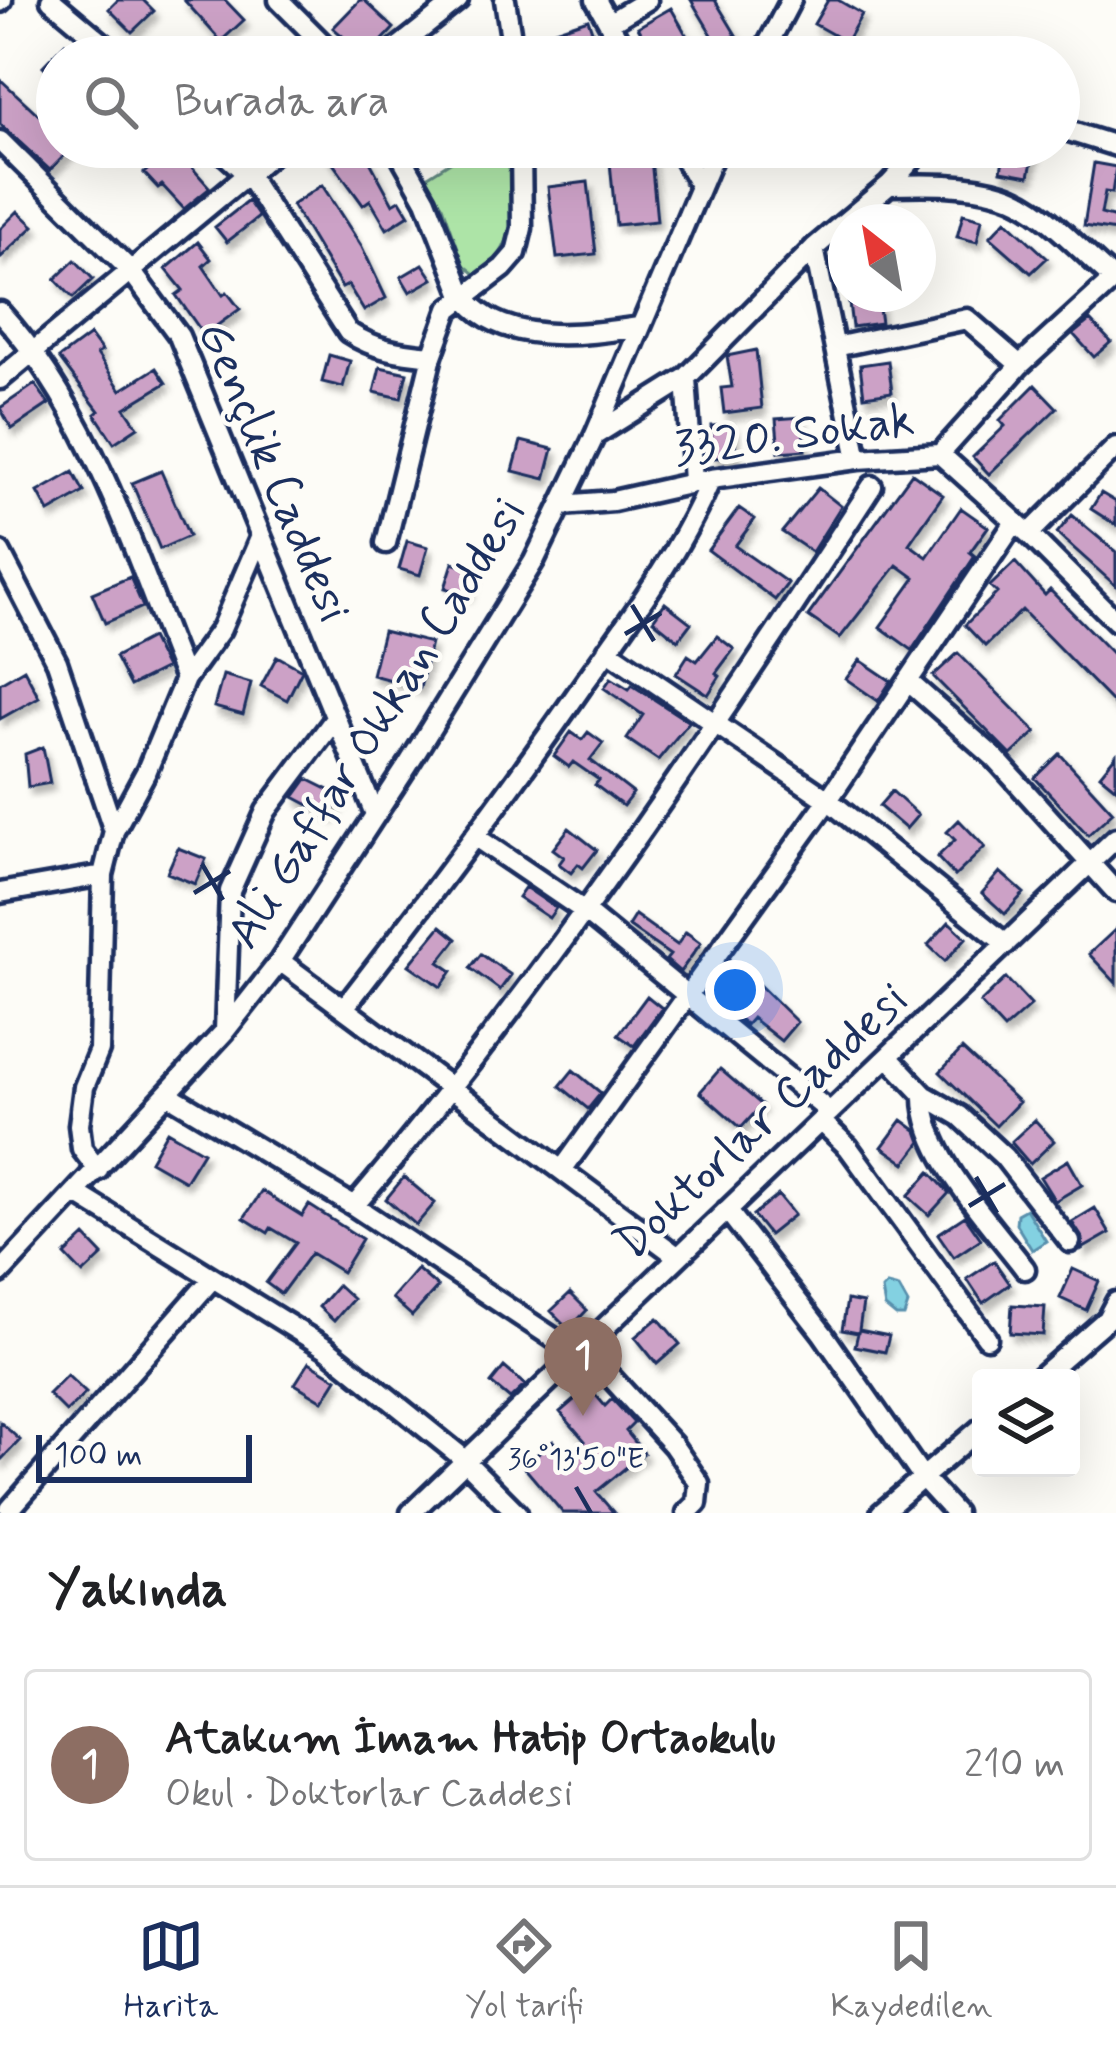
<!DOCTYPE html>
<html lang="tr">
<head>
<meta charset="utf-8">
<style>
  :root { --surface:#fff; --page:#f2f2f2; --text:#202124; --muted:#757577; --line:#e0e0e0; --accent:#1b2f5e }
  body { margin:0; font-family:Mynerve,sans-serif; background:var(--page); color:var(--text) }
  .controls { position:absolute; right:36px; bottom:36px; display:grid; overflow:hidden; border-radius:12px; box-shadow:0 12px 48px #0002 }
  .controls button { width:108px; height:108px; display:grid; place-items:center; padding:0; border:0; border-bottom:3px solid var(--line); background:var(--surface); color:var(--text); font:60px sans-serif }
  .compass { position:absolute; left:828px; top:204px; width:108px; height:108px; border-radius:50%; background:var(--surface); box-shadow:0 12px 48px #0002; rotate:329deg }
  .scale { position:absolute; left:36px; bottom:30px; width:216px; box-sizing:border-box; padding-left:12px; border:6px solid #1b2f5e; border-top:0; font-size:33px; line-height:42px; white-space:nowrap; color:#1b2f5e; -webkit-text-stroke:9px #fdfcf7; paint-order:stroke }
  .you { position:absolute; left:735px; top:990px; width:42px; height:42px; margin:-30px; border:9px solid #fff; border-radius:50%; background:#1a73e8; box-shadow:0 0 0 18px #1a73e833 }
  .badge { display:grid; place-items:center; width:78px; height:78px; border-radius:50%; background:var(--accent); color:#fff; font-size:39px; font-weight:700 }
  .pin { position:absolute; translate:-50% -99px; filter:drop-shadow(0 3px 6px #0008) }
  .pin::after { content:''; position:absolute; top:63px; width:42px; height:36px; background:inherit; clip-path:polygon(0 0,100% 0,50% 100%) }
  .list { margin:0; padding:0; list-style:none }
  h2 { display:flex; justify-content:space-between; align-items:center; height:156px; margin:0; padding:0 48px; font-size:51px }
  h2 small { font-size:39px; font-weight:400; color:var(--muted) }
  .list li { display:grid; grid-template-columns:78px 1fr auto; gap:36px; align-items:center; box-sizing:border-box; height:192px; margin:0 24px 24px; padding:0 24px; border:3px solid var(--line); border-radius:12px }
  .list b { display:block; font-size:45px; white-space:nowrap }
  .list p { margin:0; font-size:39px; white-space:nowrap; color:var(--muted) }
  .list em { font-size:39px; font-style:normal; color:var(--muted) }
  .icon { flex:none; width:66px; height:66px; fill:none; stroke:currentColor; stroke-width:2; stroke-linecap:round; stroke-linejoin:round }
  .map { position:relative; flex:none; width:1116px; height:1513px; overflow:hidden }
  .search { position:absolute; background:var(--surface); box-shadow:0 12px 48px #0002; left:36px; right:36px; top:36px; height:132px; display:flex; align-items:center; gap:30px; box-sizing:border-box; padding:0 42px; border-radius:66px; color:var(--muted); font-size:45px }
  .sheet { height:372px; background:var(--surface) }
  nav { display:flex; justify-content:space-around; align-items:center; box-sizing:border-box; height:168px; border-top:3px solid var(--line); background:var(--surface); font-size:33px; color:var(--muted) }
  nav a { display:grid; justify-items:center; gap:6px }
  nav .on { color:var(--accent) }
  .map>svg:first-child { display:block }
  .green { fill:#ade4a7; stroke:#648a82; stroke-width:3 }
  .water { fill:#83d1e1; stroke:#5990ad; stroke-width:3 }
  .building { fill:#cca1c6; stroke:#1b2f5e; stroke-width:3; filter:url(#shadow) }
  .lines { fill:none; stroke-linecap:round; stroke-linejoin:round }
  .minor-casing { stroke:#1b2f5e; stroke-width:27 }
  .minor { stroke:#fdfcf7; stroke-width:18 }
  .ticks { fill:none; stroke:#1b2f5e; stroke-width:4.5 }
  .labels { text-anchor:middle; dominant-baseline:central; stroke-width:9; stroke-linejoin:round; paint-order:stroke }
  .street-label { font-size:48px; fill:#1b2f5e; stroke:#fdfcf7 }
  .ticks-label { font-size:30px; text-anchor:middle; fill:#1b2f5e; stroke:#fdfcf7; stroke-width:9; stroke-linejoin:round; paint-order:stroke }
</style>
</head>
<body>
<div class="map">
<svg width="1116" height="1513" viewBox="0 0 1116 1513">
  <defs>
    <filter id="shadow"><feDropShadow dx="4" dy="7" stdDeviation="3" flood-color="#0004"/></filter>
  </defs>
  <rect width="100%" height="100%" fill="#fdfcf7"/>
  <filter id="ink" filterUnits="userSpaceOnUse"><feTurbulence type="fractalNoise" baseFrequency=".00833" numOctaves="2"/><feDisplacementMap in="SourceGraphic" scale="24" xChannelSelector="R" yChannelSelector="G"/><feConvolveMatrix kernelMatrix="1 2 1 2 8 2 1 2 1" color-interpolation-filters="sRGB"/></filter>
  <g filter="url(#ink)">
    <path class="green" d="M474 147H507C510 193 526 250 475 274L464 265 443 206 425 178Z"/>
    <path class="water" d="M1026 1209 1046 1241 1032 1250 1016 1224 1017 1214Z
      M887 1285 899 1288 908 1304 904 1316H896L885 1307 882 1290Z"/>
    <path class="building" d="M118 0H143L154 11 132 32 109 9Z
      M184 0H225L244 20 221 41Z
      M360 0H364L394 28 367 57 333 28Z
      M691 0H715L736 35 718 45Z
      M828 0H838L862 14 846 42 814 24Z
      M671 8 688 38 655 56 638 27Z
      M588 19 600 54 548 57 540 35Z
      M65 43 80 57H57V80L43 66Z
      M0 79 57 132V147H73L50 170 0 124Z
      M151 147H174L210 188 184 209 162 185 158 188 144 173 161 158Z
      M321 147H362L393 204 400 200 409 215 387 229 370 200 363 205Z
      M1005 147H1035L1029 176 1001 171Z
      M650 148 657 221 616 225 609 152Z
      M1094 163 1116 167 1112 193 1105 192 1101 214 1116 218V231L1084 226Z
      M588 182 596 254 557 258 548 187Z
      M322 185 362 247 386 298 364 311 348 285 342 288 292 205Z
      M248 201 259 217 227 242 215 227Z
      M18 211 34 226 0 258V229Z
      M963 214 982 219 977 242 957 237Z
      M1006 220 1047 258 1031 273 990 237Z
      M198 242 211 259 203 266 223 295 227 292 240 309 204 335 176 295 183 290 166 269Z
      M75 260 93 279 73 298 55 279Z
      M423 264 433 279 410 292 401 277Z
      M858 294H877L881 323 852 327 848 295Z
      M1090 320 1111 342 1094 357 1073 334Z
      M90 335 102 351 97 354 121 390 156 368 166 383 125 408 138 427 114 443 95 414 99 411 59 358Z
      M756 350 762 408 724 413 721 388 732 387 727 356Z
      M329 355 350 361 343 387 322 382Z
      M888 361 892 392 864 396 860 365Z
      M380 367 407 373 401 398 374 392Z
      M35 384 49 404 12 429 0 408Z
      M1035 385 1057 408 989 474 973 457 1005 426 1000 420Z
      M802 417 805 450 779 452 776 419Z
      M734 425 736 457 713 458 711 426Z
      M521 441 553 449 545 479 513 471Z
      M161 471 189 536 160 549 132 483Z
      M73 472 84 492 49 512 38 492Z
      M912 473 943 495 909 544 927 557 961 508 988 527 970 552 975 556 912 650 880 627 915 578 897 565 840 638 808 616Z
      M818 488 841 506 812 552 782 532Z
      M1101 493 1116 502V525L1091 509Z
      M739 508 755 519 735 546 788 583 775 600 708 550Z
      M1072 515 1116 552V586L1057 533Z
      M407 541 428 547 420 575 399 569Z
      M1015 562 1045 595 1050 590 1116 657V706L1022 610 985 646 965 625 997 593 990 586Z
      M453 563 475 570 467 594 445 588Z
      M130 577 143 607 105 623 92 593Z
      M665 603 691 623 678 640 653 620Z
      M383 631 431 643 420 688 372 675Z
      M717 636 734 649 716 673 720 676 708 695 676 674 688 655 697 661Z
      M151 638 166 668 130 686 115 657Z
      M958 653 1036 732 1011 755 933 676Z
      M277 656 302 670 287 700 261 686Z
      M860 660 891 681 878 701 846 679Z
      M24 669 39 697 0 719V683Z
      M223 675 251 683 243 715 214 707Z
      M611 678 629 689 632 685 689 722 658 760 627 739 643 715 604 688Z
      M571 732 582 740 588 732 603 743 590 760 633 793 623 806 595 785 599 780 573 762 569 767 554 756Z
      M43 747 50 783 28 787 25 754Z
      M1060 754 1113 812 1088 835 1035 778Z
      M1116 755V788L1100 775Z
      M307 779 341 796 330 816 294 797Z
      M892 791 918 815 906 829 879 806Z
      M959 820 985 847 955 876 937 857 955 840 947 832Z
      M569 828 597 850 583 868 578 864 571 873 559 864 564 857 553 849Z
      M178 848 206 859 195 884 167 873Z
      M1000 872 1024 893 1005 914 982 893Z
      M525 887 556 908 549 918 518 897Z
      M635 915 677 945 686 932 701 943 680 972 666 960 670 955 628 926Z
      M949 922 966 938 945 961 928 945Z
      M441 926 457 939 439 962 452 971 441 987 409 965Z
      M1116 929V983L1089 954Z
      M481 954 511 975 500 990 470 968Z
      M748 974 797 1022 781 1041 752 1018 746 1025 722 1004Z
      M1006 978 1031 1005 1004 1029 980 1003Z
      M647 996 662 1008 634 1046 618 1035Z
      M962 1049 1019 1102 996 1126 940 1072Z
      M720 1069 762 1105 741 1128 700 1092Z
      M573 1070 601 1093 588 1109 560 1086Z
      M902 1120 917 1131 921 1142 905 1163 882 1147Z
      M1035 1120 1054 1141 1030 1164 1011 1142Z
      M167 1131 203 1152 185 1181 150 1161Z
      M1068 1160 1082 1185 1055 1201 1040 1177Z
      M930 1172 949 1193 929 1215 908 1196Z
      M404 1177 435 1203 416 1225 386 1199Z
      M262 1191 302 1216 309 1205 362 1239 342 1272 311 1253 281 1294 266 1283 296 1243 271 1228 268 1233 244 1218Z
      M778 1195 794 1215 769 1235 753 1215Z
      M1095 1208 1110 1233 1082 1249 1083 1239 1072 1222Z
      M965 1216 981 1239 954 1257 938 1234Z
      M85 1236 103 1255 83 1274 65 1255Z
      M994 1261 1010 1284 983 1303 967 1279Z
      M417 1269 438 1287 412 1316 392 1298Z
      M1073 1269 1099 1281 1086 1310 1060 1298Z
      M338 1285 353 1299 334 1321 319 1307Z
      M570 1293 587 1310 569 1329 551 1311Z
      M847 1300 863 1303 859 1330 889 1336 885 1352 855 1346 858 1333 842 1330Z
      M1012 1305 1045 1307 1043 1335 1010 1333Z
      M658 1318 680 1344 657 1364 635 1337Z
      M309 1362 337 1379 323 1401 295 1384Z
      M504 1367 525 1385 510 1399 491 1383Z
      M67 1375 86 1393 66 1412 48 1394Z
      M589 1387 605 1406 612 1399 634 1423 626 1431 644 1453 596 1492 614 1513H563L523 1466 553 1441 566 1457 585 1441 560 1412Z
      M0 1422 20 1440 0 1461Z"/>
    <g class="lines">
      <g class="minor-casing">
        <path id="minor" d="M51 0 119 57
          M279 0 336 57
          M505 0 514 57
          M596 0 628 57
          M0 2 2 0
          M609 23 647 0
          M386 57 458 0
          M761 57 791 0
          M1059 128 1116 146
          M0 141 131 271 179 336 375 814
          M217 147 248 175 348 332C375 350 401 353 432 356
          M396 147 426 200 463 295C500 347 584 335 639 327
          M678 147 699 185
          M889 185 924 147
          M814 248 858 459
          M0 312C92 413 135 555 185 679
          M835 347 967 319 1020 365
          M686 378 693 481
          M0 379 280 147
          M595 435 686 378 814 248 889 185C926 184 967 183 1003 194 1045 207 1082 254 1116 281
          M940 454 1020 365 1116 277
          M562 505 613 501 711 479 858 459 940 454 1029 534 1116 621
          M1029 534 1116 447
          M386 543 432 356 449 309 503 268 516 253 522 228 521 147
          M0 552 57 662 114 831
          M607 650 828 800 1006 944
          M910 683 995 758 1116 892
          M477 838 583 910 830 1112
          M0 893 103 875
          M280 961 677 1256
          M344 1008C427 901 508 794 585 682 631 617 680 553 711 479
          M225 1031 230 891 266 811 334 720
          M888 1057 924 1095 960 1116 1004 1157 1070 1242
          M169 1095 354 1206 576 1353 595 1360 673 1445 699 1483 697 1503 687 1513
          M924 1095C922 1153 992 1225 1025 1269
          M821 1121 848 1147 987 1338
          M98 1170 82 1149 79 1125 84 1087 99 1050 103 875 114 831 147 770 185 679 221 629 261 536
          M562 1170 828 800 1015 522
          M77 1194 326 1348 458 1454 517 1513
          M354 1206C546 981 711 734 872 486
          M727 1210 823 1334 923 1478 955 1513
          M0 1273 225 1031 280 961 408 765 534 561 595 435 717 147
          M1039 1378 1107 1319 1116 1302
          M10 1509 212 1279
          M411 1513 1116 838
          M881 1513 981 1428"/>
      </g>
      <use href="#minor" class="minor"/>
    </g>
  </g>
  <path class="ticks" d="M632 605 654 641M625 634 661 613M202 864 223 900M194 893 230 871M976 1177 997 1213M969 1206 1005 1184M576 1487 591 1513"/>
  <g class="labels">
    <g class="street-label">
      <text transform="translate(794 435) rotate(-7)">3320. Sokak</text>
      <text transform="translate(273 472) rotate(67)">Gençlik Caddesi</text>
      <text transform="translate(378 723) rotate(-58)">Ali Gaffar Okkan Caddesi</text>
      <text transform="translate(762 1122) rotate(-43)">Doktorlar Caddesi</text>
    </g>
  </g>
  <g class="ticks-label">
    <text x="576" y="1468">36°13'50"E</text>
  </g>
</svg>
<div class="controls">
<button><svg class="icon" aria-label="layers" viewBox="0 0 24 24"><path d="M12 4l9 5-9 5-9-5zM3 14l9 5 9-5"/></svg></button>
</div>
<svg class="compass" viewBox="-18 -18 36 36"><path d="M0-13l5 13h-10z" fill="#e53935"/><path d="M0 13l5-13h-10z" fill="#757577"/></svg>
<div class="scale">100 m</div>
<div class="you"></div>
<div class="pin badge" style="left:583px;top:1416px;background:#8d6e63">1</div>
<div class="search"><svg class="icon" aria-label="search" viewBox="0 0 24 24"><circle cx="10" cy="10" r="6"/><path d="M15 15l6 6"/></svg>Burada ara</div>
</div>
<section class="sheet">
<h2>Yakında<small></small></h2>
<ul class="list">
<li><span class="badge" style="background:#8d6e63">1</span><div><b>Atakum İmam Hatip Ortaokulu</b><p>Okul · Doktorlar Caddesi</p></div><em>210 m</em></li>
</ul>
</section>
<nav>
<a class="on"><svg class="icon" aria-label="map" viewBox="0 0 24 24"><path d="M3 6l6-2 6 2 6-2v14l-6 2-6-2-6 2zM9 4v14M15 6v14"/></svg>Harita</a>
<a><svg class="icon" aria-label="directions" viewBox="0 0 24 24"><path d="M12 3l9 9-9 9-9-9zM9 14v-3h6M13 9l2 2-2 2"/></svg>Yol tarifi</a>
<a><svg class="icon" aria-label="saved" viewBox="0 0 24 24"><path d="M7 4h10v16l-5-4-5 4z"/></svg>Kaydedilen</a>
</nav>
</body>
</html>
